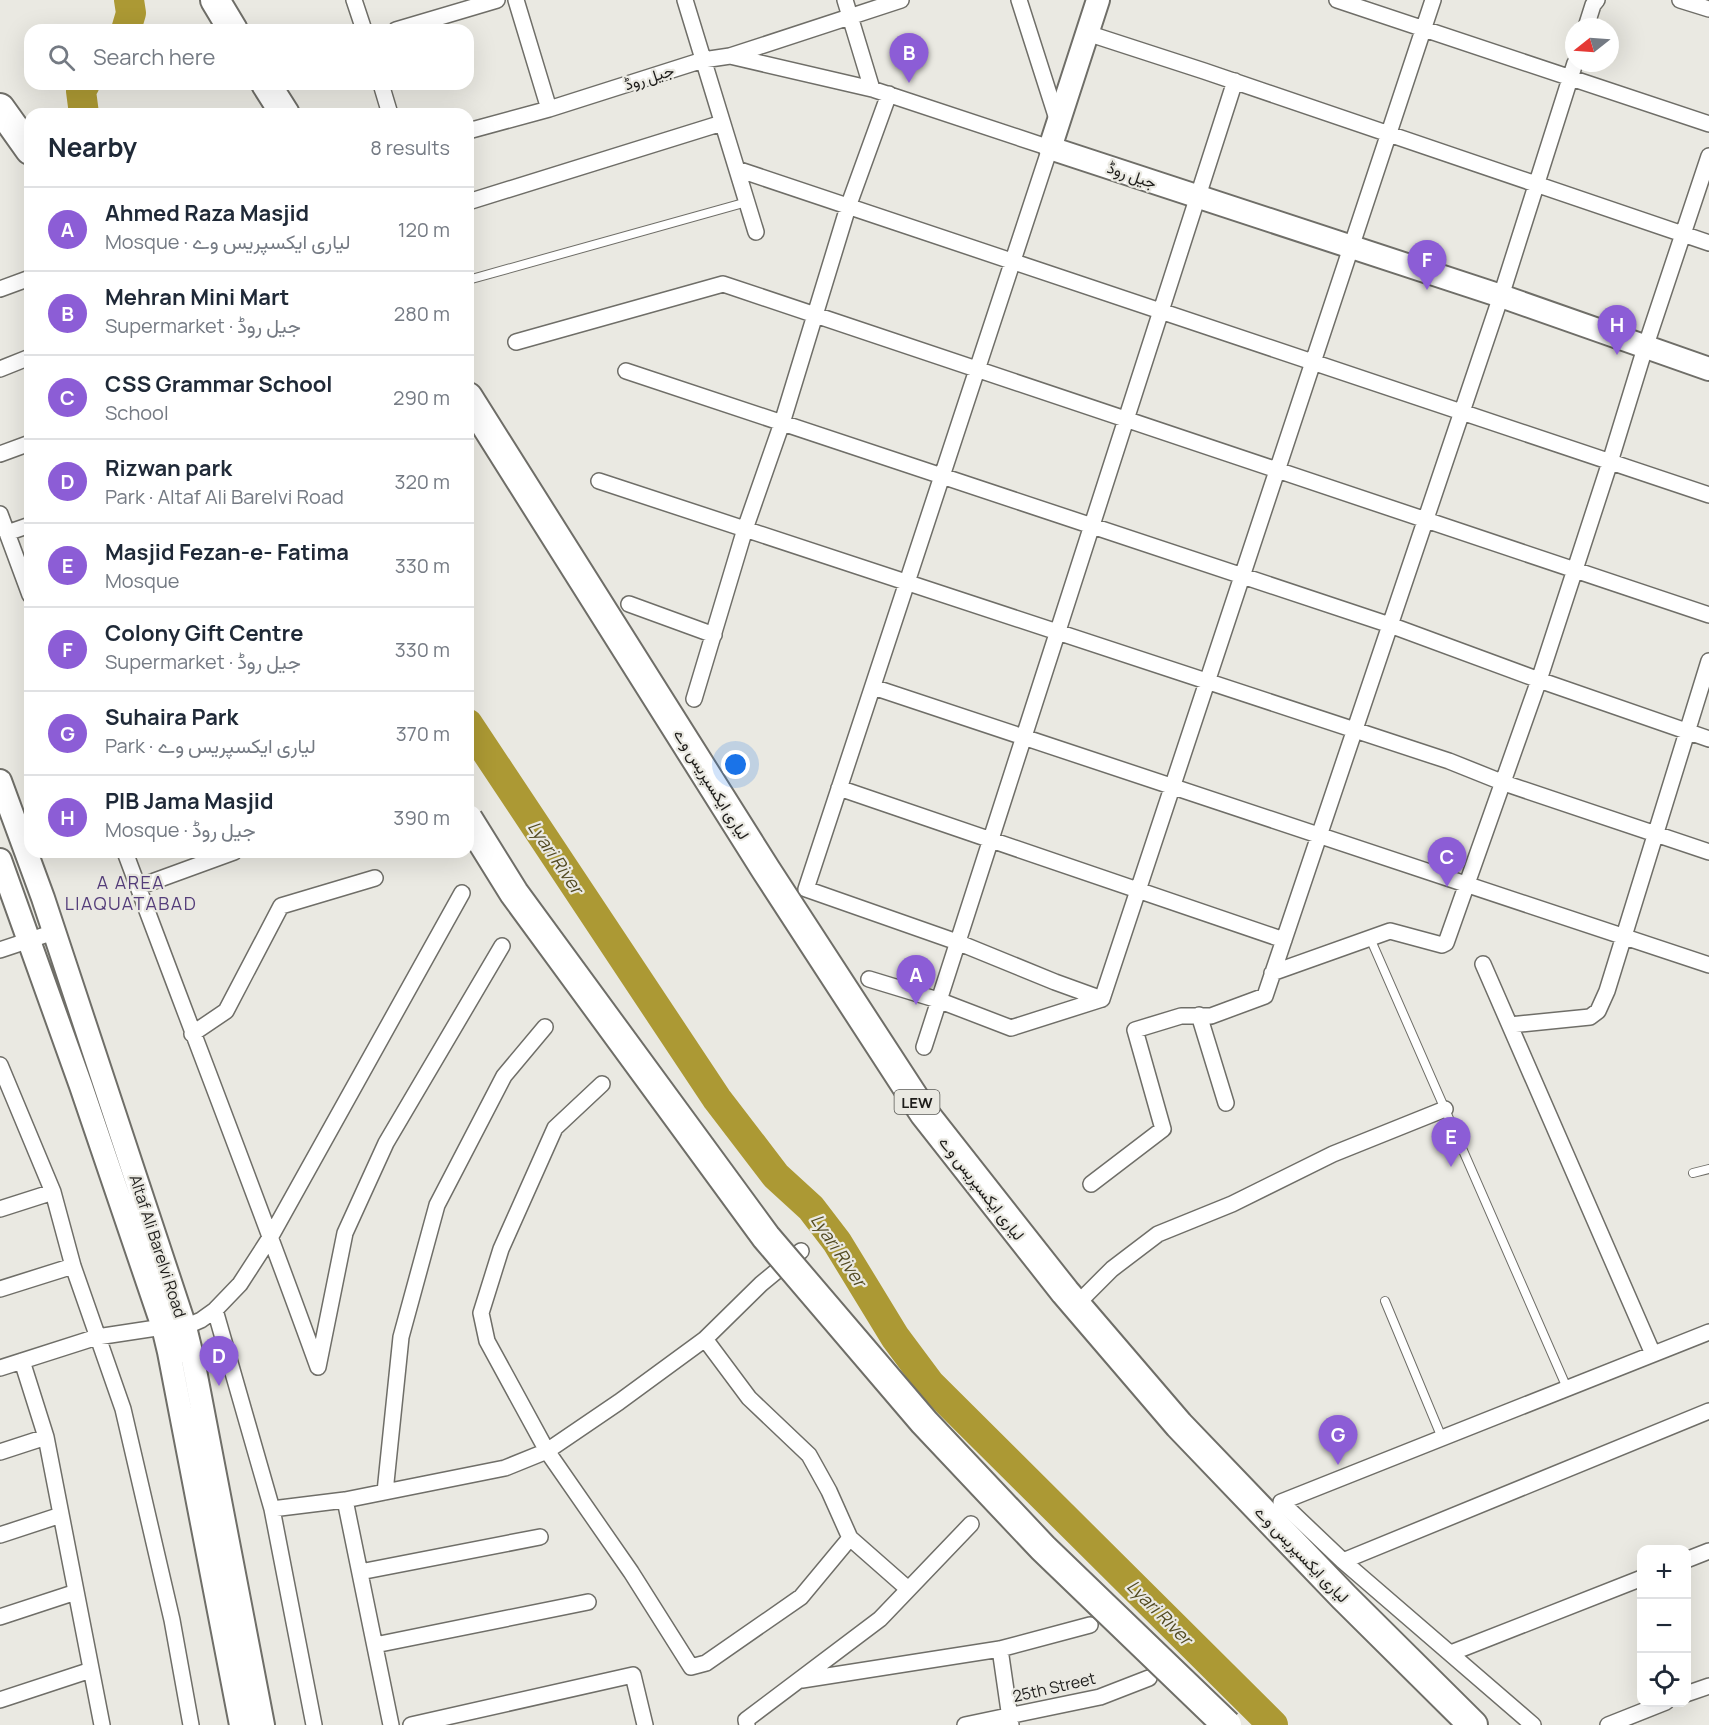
<!DOCTYPE html>
<html lang="en">
<head>
<meta charset="utf-8">
<style>
  :root { --surface:#fff; --page:#f6f6f7; --text:#1f2937; --muted:#747a83; --line:#e0e1e3; --accent:#8c5dd6 }
  body { margin:0; font-family:Manrope,Vazirmatn,sans-serif; background:var(--page); color:var(--text) }
  .controls { position:absolute; right:18px; bottom:18px; display:grid; overflow:hidden; border-radius:12px; box-shadow:0 6px 24px #0002 }
  .controls button { width:54px; height:54px; display:grid; place-items:center; padding:0; border:0; border-bottom:2px solid var(--line); background:var(--surface); color:var(--text); font:30px sans-serif }
  .compass { position:absolute; left:1565px; top:18px; width:54px; height:54px; border-radius:50%; background:var(--surface); box-shadow:0 6px 24px #0002; rotate:253deg }
  .you { position:absolute; left:736px; top:765px; width:21px; height:21px; margin:-15px; border:4px solid #fff; border-radius:50%; background:#1a73e8; box-shadow:0 0 0 9px #1a73e833 }
  .badge { display:grid; place-items:center; width:39px; height:39px; border-radius:50%; background:var(--accent); color:#fff; font-size:20px; font-weight:700 }
  .pin { position:absolute; translate:-50% -50px; filter:drop-shadow(0 2px 3px #0008) }
  .pin::after { content:''; position:absolute; top:32px; width:21px; height:18px; background:inherit; clip-path:polygon(0 0,100% 0,50% 100%) }
  .list { margin:0; padding:0; list-style:none }
  h2 { display:flex; justify-content:space-between; align-items:center; height:78px; margin:0; padding:0 24px; font-size:26px }
  h2 small { font-size:20px; font-weight:400; color:var(--muted) }
  .list li { display:grid; grid-template-columns:39px 1fr auto; gap:18px; align-items:center; box-sizing:border-box; height:84px; padding:0 24px; border-top:2px solid var(--line) }
  .list b { display:block; font-size:22px; white-space:nowrap }
  .list p { margin:0; font-size:20px; white-space:nowrap; color:var(--muted) }
  .list em { font-size:20px; font-style:normal; color:var(--muted) }
  .icon { flex:none; width:33px; height:33px; fill:none; stroke:currentColor; stroke-width:2; stroke-linecap:round; stroke-linejoin:round }
  .map { position:relative; flex:none; width:1709px; height:1725px; overflow:hidden }
  .search { position:absolute; background:var(--surface); box-shadow:0 6px 24px #0002; left:24px; top:24px; width:450px; height:66px; display:flex; align-items:center; gap:15px; box-sizing:border-box; padding:0 21px; border-radius:18px; color:var(--muted); font-size:22px }
  .panel { position:absolute; background:var(--surface); box-shadow:0 6px 24px #0002; left:24px; top:108px; width:450px; height:750px; border-radius:18px }
  .map>svg:first-child { display:block }
  .lines { fill:none; stroke-linecap:round; stroke-linejoin:round }
  .river { stroke:#ac9934; stroke-width:30 }
  .lane-casing { stroke:#6f6e68; stroke-width:10 }
  .street-casing { stroke:#6f6e68; stroke-width:18 }
  .secondary-casing { stroke:#6f6e68; stroke-width:26 }
  .highway-casing { stroke:#6f6e68; stroke-width:32 }
  .lane { stroke:#fff; stroke-width:8 }
  .street { stroke:#fff; stroke-width:15 }
  .secondary { stroke:#fff; stroke-width:22 }
  .highway { stroke:#fff; stroke-width:28 }
  .highway-bridge-casing { stroke:#6f6e68; stroke-width:32; stroke-linecap:butt }
  .highway-bridge { stroke:#fff; stroke-width:28 }
  .labels { text-anchor:middle; dominant-baseline:central; stroke-width:4.5; stroke-linejoin:round; paint-order:stroke }
  .shield { fill:#eae9e2; stroke:#5a5a56; stroke-width:1.5 }
  .shield-label { font-size:15px; font-weight:bold; fill:#1d1c1a }
  .street-label { font-size:16px; fill:#1d1c1a; stroke:#eae9e2 }
  .water-label { font-size:18px; font-style:italic; fill:#524a21; stroke:#eae9e2 }
  .neighbourhood-label { font-size:18px; letter-spacing:1.5px; fill:#543d7a; stroke:#eae9e2 }
</style>
</head>
<body>
<div class="map">
<svg width="1709" height="1725" viewBox="0 0 1709 1725">
  <rect width="100%" height="100%" fill="#eae9e2"/>
  <g class="lines">
    <path class="river" d="M126 30 131 13 129 0
      M84 114 81 91 85 84
      M468 724 717 1099 776 1176 811 1208 837 1242 895 1337 930 1384 1273 1725"/>
    <g class="lane-casing">
      <path id="lane" d="M468 280 747 202
        M1370 938 1567 1388
        M1693 1173 1709 1169
        M1385 1301 1442 1438"/>
    </g>
    <g class="street-casing">
      <path id="street" d="M354 0 364 30
        M516 0 549 109
        M685 0 756 232
        M845 0 872 89
        M1019 0 1058 122
        M1337 0 1709 124
        M1680 0 1709 9
        M1586 27 1593 5 1597 0
        M396 30 497 0
        M1087 33 1204 71 1709 243
        M730 56 901 0
        M381 84 390 114
        M468 131 549 109 703 60 730 56 872 89 1050 148 806 889 957 942 1055 982 1102 999
        M737 169 1709 495
        M468 202 722 123
        M0 289 30 278
        M516 342 723 284 1709 615
        M0 369 30 357
        M626 371 1390 625 1539 680 1709 739
        M0 454 30 443
        M599 481 1449 761 1504 783 1709 852
        M0 514 30 595
        M7 533 30 525
        M629 604 714 635
        M873 687 1709 965
        M694 699 745 529 782 423 848 207 889 94
        M839 788 1284 940
        M125 852C189 1024 256 1195 318 1367
        M138 887 234 852
        M0 950 54 932
        M1483 964 1653 1354
        M1272 973 1390 931 1442 945 1446 943 1539 680 1610 462 1645 348 1709 156
        M869 979 938 1000 1011 1028 1102 999
        M1102 999 1433 0
        M1199 1015 1226 1103
        M1510 1025 1590 1017 1598 1011 1607 991 1709 661
        M192 1034 226 1011 281 906 375 878
        M924 1047 1235 81
        M0 1065 53 1192 73 1266 123 1409 172 1620 191 1725
        M602 1084 555 1128 501 1249 481 1313 487 1341 547 1451 631 1572 691 1667 706 1663 801 1597 850 1538
        M1091 1184 1163 1129 1135 1030 1181 1016H1211L1265 996 1501 296 1575 63
        M0 1209 53 1192
        M0 1289 73 1266
        M1076 1305 1112 1269 1158 1234 1232 1204 1333 1154 1445 1109
        M215 1310 272 1509 314 1725
        M705 1339 749 1398 809 1455 829 1491 850 1538 908 1589
        M22 1361 46 1437 102 1725
        M318 1367 345 1233 386 1143 502 946
        M0 1368 97 1337 163 1327H185L201 1320 215 1310 240 1284 271 1236 462 893
        M0 1452 46 1437
        M385 1492 401 1337 437 1205 504 1076 545 1027
        M345 1500 391 1725
        M272 1509 345 1500 505 1468 547 1451 619 1402 705 1339 761 1284 801 1251
        M0 1535 61 1515
        M1686 1560 1709 1551
        M1343 1561 1709 1411
        M360 1572 540 1537
        M0 1617 76 1592
        M375 1645 588 1602
        M1000 1649 1011 1725
        M1451 1653 1642 1578
        M802 1680 1000 1649 1090 1625
        M1686 1694 1709 1686
        M0 1700 91 1670
        M411 1725 633 1675 645 1725
        M747 1725 746 1720 880 1619 971 1524
        M965 1725 1100 1697 1149 1678
        M1533 1725 1343 1561 1281 1502 1709 1332
        M1608 1725 1666 1702"/>
    </g>
    <g class="secondary-casing">
      <path id="secondary" d="M1098 0 1050 148 1501 296 1709 369
        M0 781 43 898 185 1327 193 1360 263 1725
        M0 860 81 1086 163 1327 169 1352 241 1725"/>
    </g>
    <g class="highway-casing">
      <path id="highway" d="M215 0 233 30
        M266 84 285 114
        M0 108 30 150
        M468 397 766 870 924 1113 1065 1292 1179 1425 1344 1597 1473 1725"/>
    </g>
    <use href="#lane" class="lane"/>
    <use href="#street" class="street"/>
    <use href="#secondary" class="secondary"/>
    <use href="#highway" class="highway"/>
    <g class="highway-bridge-casing">
      <path id="highway-bridge" d="M468 819 514 893 766 1237 924 1422 1043 1548 1227 1725"/>
    </g>
    <use href="#highway-bridge" class="highway-bridge"/>
  </g>
  <g class="labels">
    <rect class="shield" x="894.5" y="1090" width="45" height="24" rx="4.5"/>
    <g class="shield-label">
      <text x="917" y="1102">LEW</text>
    </g>
    <g class="street-label">
      <text transform="translate(649 77) rotate(-18)">جیل روڈ</text>
      <text transform="translate(1132 175) rotate(19)">جیل روڈ</text>
      <text transform="translate(712 784) rotate(58)">لیاری ایکسپریس وے</text>
      <text transform="translate(982 1188) rotate(52)">لیاری ایکسپریس وے</text>
      <text transform="translate(158 1246) rotate(72)">Altaf Ali Barelvi Road</text>
      <text transform="translate(1302 1554) rotate(46)">لیاری ایکسپریس وے</text>
      <text transform="translate(1054 1687) rotate(-13)">25th Street</text>
    </g>
    <g class="water-label">
      <text transform="translate(556 857) rotate(56)">Lyari River</text>
      <text transform="translate(839 1250) rotate(56)">Lyari River</text>
      <text transform="translate(1160 1612) rotate(45)">Lyari River</text>
    </g>
    <g class="neighbourhood-label">
      <text x="131" y="882">A AREA<tspan x="131" dy="21">LIAQUATABAD</tspan></text>
    </g>
  </g>
</svg>
<div class="controls">
<button>+</button>
<button>−</button>
<button><svg class="icon" aria-label="locate" viewBox="0 0 24 24"><circle cx="12" cy="12" r="6"/><path d="M12 2v4M12 18v4M2 12h4M18 12h4"/></svg></button>
</div>
<svg class="compass" viewBox="-18 -18 36 36"><path d="M0-13l5 13h-10z" fill="#e53935"/><path d="M0 13l5-13h-10z" fill="#747a83"/></svg>
<div class="you"></div>
<div class="pin badge" style="left:916px;top:1005px">A</div>
<div class="pin badge" style="left:909px;top:83px">B</div>
<div class="pin badge" style="left:1447px;top:887px">C</div>
<div class="pin badge" style="left:219px;top:1386px">D</div>
<div class="pin badge" style="left:1451px;top:1167px">E</div>
<div class="pin badge" style="left:1427px;top:290px">F</div>
<div class="pin badge" style="left:1338px;top:1465px">G</div>
<div class="pin badge" style="left:1617px;top:355px">H</div>
<div class="search"><svg class="icon" aria-label="search" viewBox="0 0 24 24"><circle cx="10" cy="10" r="6"/><path d="M15 15l6 6"/></svg>Search here</div>
<section class="panel">
<h2>Nearby<small>8 results</small></h2>
<ul class="list">
<li><span class="badge">A</span><div><b>Ahmed Raza Masjid</b><p>Mosque · لیاری ایکسپریس وے</p></div><em>120 m</em></li>
<li><span class="badge">B</span><div><b>Mehran Mini Mart</b><p>Supermarket · جیل روڈ</p></div><em>280 m</em></li>
<li><span class="badge">C</span><div><b>CSS Grammar School</b><p>School</p></div><em>290 m</em></li>
<li><span class="badge">D</span><div><b>Rizwan park</b><p>Park · Altaf Ali Barelvi Road</p></div><em>320 m</em></li>
<li><span class="badge">E</span><div><b>Masjid Fezan-e- Fatima</b><p>Mosque</p></div><em>330 m</em></li>
<li><span class="badge">F</span><div><b>Colony Gift Centre</b><p>Supermarket · جیل روڈ</p></div><em>330 m</em></li>
<li><span class="badge">G</span><div><b>Suhaira Park</b><p>Park · لیاری ایکسپریس وے</p></div><em>370 m</em></li>
<li><span class="badge">H</span><div><b>PIB Jama Masjid</b><p>Mosque · جیل روڈ</p></div><em>390 m</em></li>
</ul>
</section>
</div>
</body>
</html>
